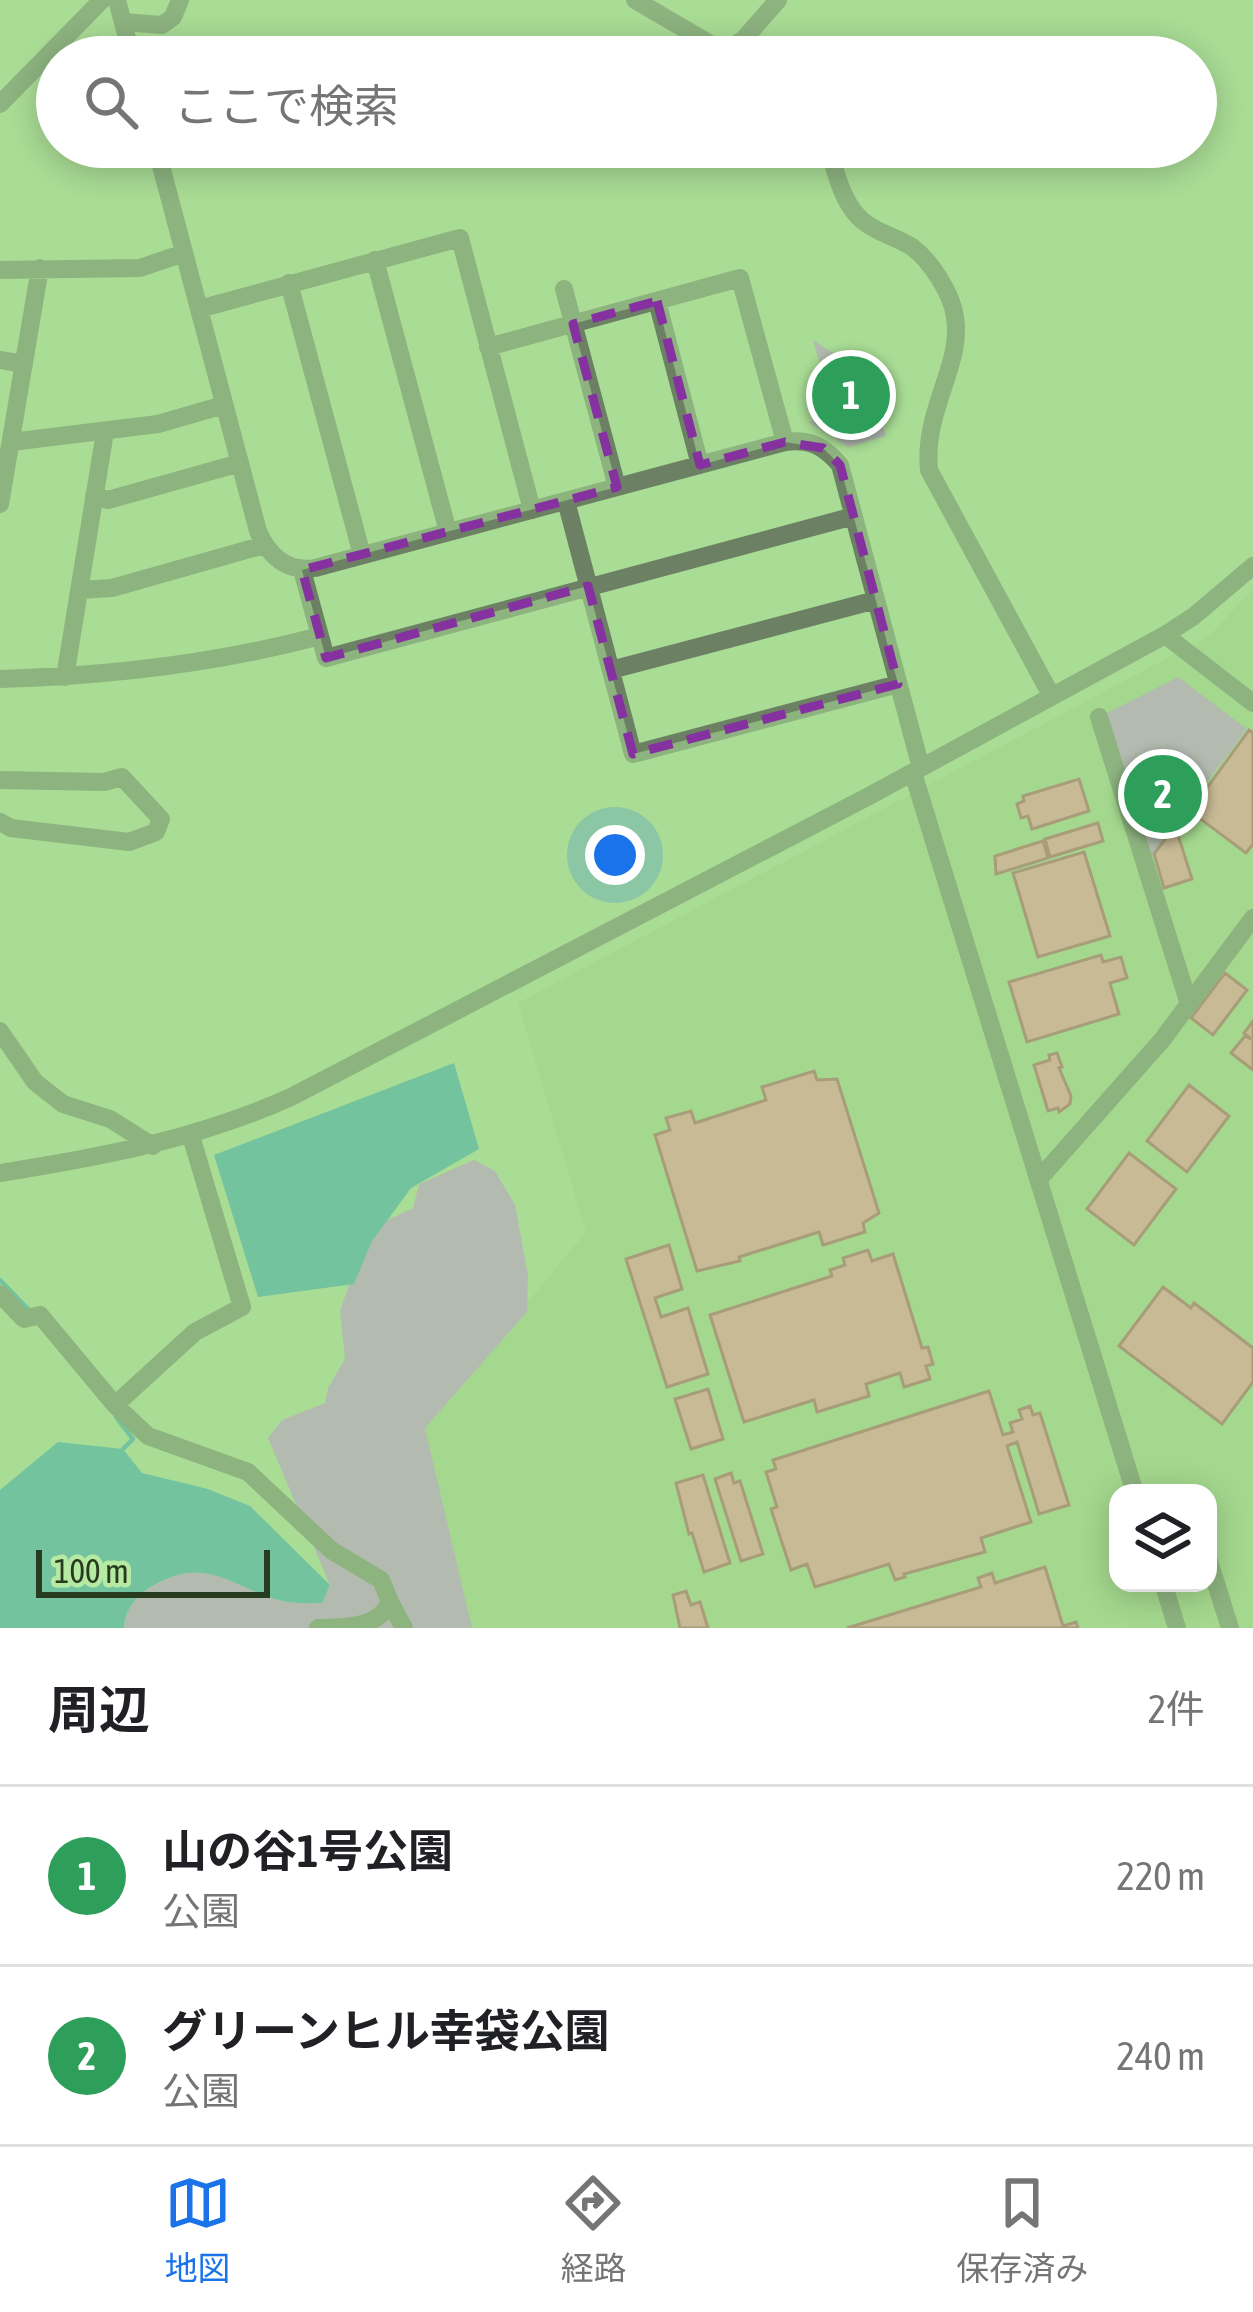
<!DOCTYPE html>
<html lang="ja">
<head>
<meta charset="utf-8">
<style>
  :root { --surface:#fff; --page:#f2f2f2; --text:#202124; --muted:#757577; --line:#e0e0e0; --accent:#1a73e8 }
  body { margin:0; font-family:"Asap Condensed","Noto Sans JP",sans-serif; background:var(--page); color:var(--text) }
  .controls { position:absolute; right:36px; bottom:36px; display:grid; overflow:hidden; border-radius:24px; box-shadow:0 6px 30px #0003 }
  .controls button { width:108px; height:108px; display:grid; place-items:center; padding:0; border:0; border-bottom:3px solid var(--line); background:var(--surface); color:var(--text); font:60px sans-serif }
  .scale { position:absolute; left:36px; bottom:30px; width:234px; box-sizing:border-box; padding-left:12px; border:6px solid #273b1f; border-top:0; font-size:33px; line-height:42px; white-space:nowrap; color:#273b1f; -webkit-text-stroke:9px #b6e9a2; paint-order:stroke }
  .you { position:absolute; left:615px; top:855px; width:42px; height:42px; margin:-30px; border:9px solid #fff; border-radius:50%; background:#1a73e8; box-shadow:0 0 0 18px #1a73e833 }
  .badge { display:grid; place-items:center; width:78px; height:78px; border-radius:50%; background:var(--accent); color:#fff; font-size:39px; font-weight:700 }
  .pin { position:absolute; translate:-50% -50%; border:6px solid #fff; box-shadow:0 3px 12px #0006 }
  .list { margin:0; padding:0; list-style:none }
  h2 { display:flex; justify-content:space-between; align-items:center; height:156px; margin:0; padding:0 48px; font-size:51px }
  h2 small { font-size:39px; font-weight:400; color:var(--muted) }
  .list li { display:grid; grid-template-columns:78px 1fr auto; gap:36px; align-items:center; box-sizing:border-box; height:180px; padding:0 48px; border-top:3px solid var(--line) }
  .list b { display:block; font-size:45px; white-space:nowrap }
  .list p { margin:0; font-size:39px; white-space:nowrap; color:var(--muted) }
  .list em { font-size:39px; font-style:normal; color:var(--muted) }
  .icon { flex:none; width:66px; height:66px; fill:none; stroke:currentColor; stroke-width:2; stroke-linecap:round; stroke-linejoin:round }
  .map { position:relative; flex:none; width:1253px; height:1628px; overflow:hidden }
  .search { position:absolute; background:var(--surface); box-shadow:0 6px 30px #0003; left:36px; right:36px; top:36px; height:132px; display:flex; align-items:center; gap:30px; box-sizing:border-box; padding:0 42px; border-radius:66px; color:var(--muted); font-size:45px }
  .sheet { height:516px; background:var(--surface) }
  nav { display:flex; justify-content:space-around; align-items:center; box-sizing:border-box; height:168px; border-top:3px solid var(--line); background:var(--surface); font-size:33px; color:var(--muted) }
  nav a { display:grid; justify-items:center; gap:6px }
  nav .on { color:var(--accent) }
  .map>svg:first-child { display:block }
  .built { fill:#9dd386; fill-rule:evenodd }
  .green { fill:#bf92d0 }
  .water { fill:#31a6a8 }
  .lines { fill:none; stroke-linecap:round; stroke-linejoin:round }
  .stream { stroke:#31a6a8; stroke-width:4.5 }
  .building { fill:#eb9195; stroke:#a55258; stroke-width:3 }
  .minor { stroke:#6c8164; stroke-width:18 }
  .marked { fill:none; stroke:#8531a0; stroke-width:9; stroke-dasharray:24 15; stroke-linejoin:round }
</style>
</head>
<body>
<div class="map">
<svg width="1253" height="1628" viewBox="0 0 1253 1628">
  <rect width="100%" height="100%" fill="#a9dc95"/>
  <path class="built" d="M1253 589V1628H472L424 1428 527 1312V1303L586 1232 518 1003 1209 636ZM1118 1493H1208V1583H1118Z"/>
  <path class="green" d="M813 340 867 375 886 436 848 447 808 422 833 414Z
    M1178 677 1247 729 1149 860 1103 715Z
    M474 1160 495 1171 515 1205 528 1275 527 1312 425 1428 472 1628H124C125 1608 138 1593 156 1584 210 1554 233 1589 283 1601 295 1604 310 1602 322 1603L330 1585 268 1438 282 1420 325 1403 328 1388 345 1359 340 1311 358 1259 381 1223 413 1208 419 1184Z"/>
  <path class="water" d="M454 1063 479 1149 411 1188 372 1241 354 1284 258 1297 214 1155Z
    M58 1442 123 1449 142 1473 208 1489 250 1506 330 1585 322 1603C310 1603 295 1604 283 1601 233 1589 209 1555 156 1584 138 1593 125 1608 124 1628H0V1490Z"/>
  <g class="lines">
    <path class="stream" d="M0 1280 29 1310
      M116 1417 133 1439 123 1449"/>
  </g>
  <path class="building" d="M1249 730 1253 733V844L1246 853 1194 814 1178 835 1192 879 1164 888 1154 854 1185 812 1188 814Z
    M1079 779 1089 811 1032 829 1028 816 1021 818 1017 804 1024 801 1023 796Z
    M1098 823 1103 841 1050 857 1045 839Z
    M1043 841 1048 858 996 874 995 856Z
    M1084 852 1110 936 1038 957 1013 873Z
    M1101 955 1103 962 1121 957 1127 978 1110 983 1119 1014 1027 1042 1009 982Z
    M1225 973 1247 990 1213 1035 1191 1018Z
    M1253 1021V1070L1231 1053 1245 1036 1251 1039 1244 1033Z
    M1057 1053 1062 1067 1059 1068 1071 1096 1070 1104 1059 1112 1058 1108 1048 1111 1034 1065 1050 1060 1049 1055Z
    M814 1071 817 1080 837 1079 879 1213 863 1223 865 1232 823 1245 819 1232 739 1257 740 1261 697 1271 655 1135 670 1130 666 1118 691 1111 695 1123 766 1100 762 1087Z
    M1189 1085 1229 1116 1187 1172 1147 1141Z
    M1129 1153 1176 1189 1134 1245 1087 1209Z
    M669 1245 682 1289 655 1298 661 1317 688 1308 708 1374 667 1387 626 1259Z
    M868 1250 872 1261 893 1254 922 1348 928 1347 933 1364 926 1366 930 1379 904 1387 900 1373 866 1384 869 1396 817 1412 814 1400 744 1422 710 1315 832 1276 830 1270 845 1265 843 1258Z
    M1163 1287 1191 1308 1194 1303 1253 1348V1382L1222 1424 1119 1346Z
    M708 1389 723 1439 691 1449 675 1399Z
    M989 1391 1003 1435 1013 1432 1010 1423 1022 1419 1019 1410 1030 1406 1033 1415 1040 1413 1069 1505 1039 1514 1017 1442 1007 1446 1031 1522 981 1538 985 1552 904 1574 905 1577 895 1580 889 1564 815 1587 807 1564 791 1570 771 1509 777 1507 766 1472 776 1469 773 1460Z
    M731 1473 734 1483 740 1481 763 1554 741 1561 715 1479Z
    M703 1475 730 1563 704 1572 692 1533 689 1534 676 1483Z
    M1045 1567 1063 1626 1076 1622 1078 1628H847L981 1587 978 1578 992 1573 995 1583Z
    M686 1591 691 1605 700 1602 708 1628H680L673 1595Z"/>
  <g class="lines">
    <path class="minor" d="M117 0 132 57
      M635 0 724 52 744 39 778 0
      M123 22 162 25 173 17 180 0
      M0 104 102 0
      M156 147 258 531C268 555 287 573 315 568L785 442C810 439 824 446 840 465L921 768
      M828 147C836 172 842 204 863 221 877 233 897 237 912 247 931 261 952 294 955 317 963 365 923 410 929 470L1051 695
      M375 260 448 532
      M0 270 140 268 184 253
      M289 283 362 555
      M564 289 617 487
      M657 301 700 465
      M199 309 460 238 532 510
      M488 347 740 278 785 442
      M0 360 24 364
      M11 442 158 424 224 405
      M94 496 108 500 240 463
      M566 501 633 754 898 684
      M0 504 40 268
      M302 570 326 658 854 516
      M79 590 112 588 264 545
      M1165 635 1253 703
      M611 670 876 600
      M65 677 105 432
      M0 679C108 676 215 664 320 636
      M1099 717 1189 1004
      M913 773 1135 1493
      M0 780 104 782 122 777 161 819 156 832 129 842 11 828 0 822
      M0 1031 35 1082 63 1104 110 1119 153 1146
      M0 1173C101 1157 198 1139 291 1097L871 795 1165 635 1194 616 1253 566
      M1039 1179 1162 1040 1253 918
      M0 1294 24 1319 40 1315 115 1405 148 1436 248 1472 331 1550 381 1580 390 1602C379 1628 343 1628 318 1628
      M115 1405 195 1332 242 1307 191 1136
      M1208 1558 1230 1628
      M1163 1583 1177 1628
      M390 1602 404 1628"/>
  </g>
  <path d="M0 0H1253V1628H0ZM657 301 700 465 785 442 823 448 840 465 898 684 633 754 588 586 326 658 302 570 617 487 573 324Z" fill="#a9dc95" fill-opacity=".55" fill-rule="evenodd"/>
  <path class="marked" d="M657 301 700 465 785 442 823 448 840 465 898 684 633 754 588 586 326 658 302 570 617 487 573 324Z"/>
</svg>
<div class="controls">
<button><svg class="icon" aria-label="layers" viewBox="0 0 24 24"><path d="M12 4l9 5-9 5-9-5zM3 14l9 5 9-5"/></svg></button>
</div>
<div class="scale">100 m</div>
<div class="you"></div>
<div class="pin badge" style="left:851px;top:395px;background:#2e9e5b">1</div>
<div class="pin badge" style="left:1163px;top:794px;background:#2e9e5b">2</div>
<div class="search"><svg class="icon" aria-label="search" viewBox="0 0 24 24"><circle cx="10" cy="10" r="6"/><path d="M15 15l6 6"/></svg>ここで検索</div>
</div>
<section class="sheet">
<h2>周辺<small>2件</small></h2>
<ul class="list">
<li><span class="badge" style="background:#2e9e5b">1</span><div><b>山の谷1号公園</b><p>公園</p></div><em>220 m</em></li>
<li><span class="badge" style="background:#2e9e5b">2</span><div><b>グリーンヒル幸袋公園</b><p>公園</p></div><em>240 m</em></li>
</ul>
</section>
<nav>
<a class="on"><svg class="icon" aria-label="map" viewBox="0 0 24 24"><path d="M3 6l6-2 6 2 6-2v14l-6 2-6-2-6 2zM9 4v14M15 6v14"/></svg>地図</a>
<a><svg class="icon" aria-label="directions" viewBox="0 0 24 24"><path d="M12 3l9 9-9 9-9-9zM9 14v-3h6M13 9l2 2-2 2"/></svg>経路</a>
<a><svg class="icon" aria-label="saved" viewBox="0 0 24 24"><path d="M7 4h10v16l-5-4-5 4z"/></svg>保存済み</a>
</nav>
</body>
</html>
